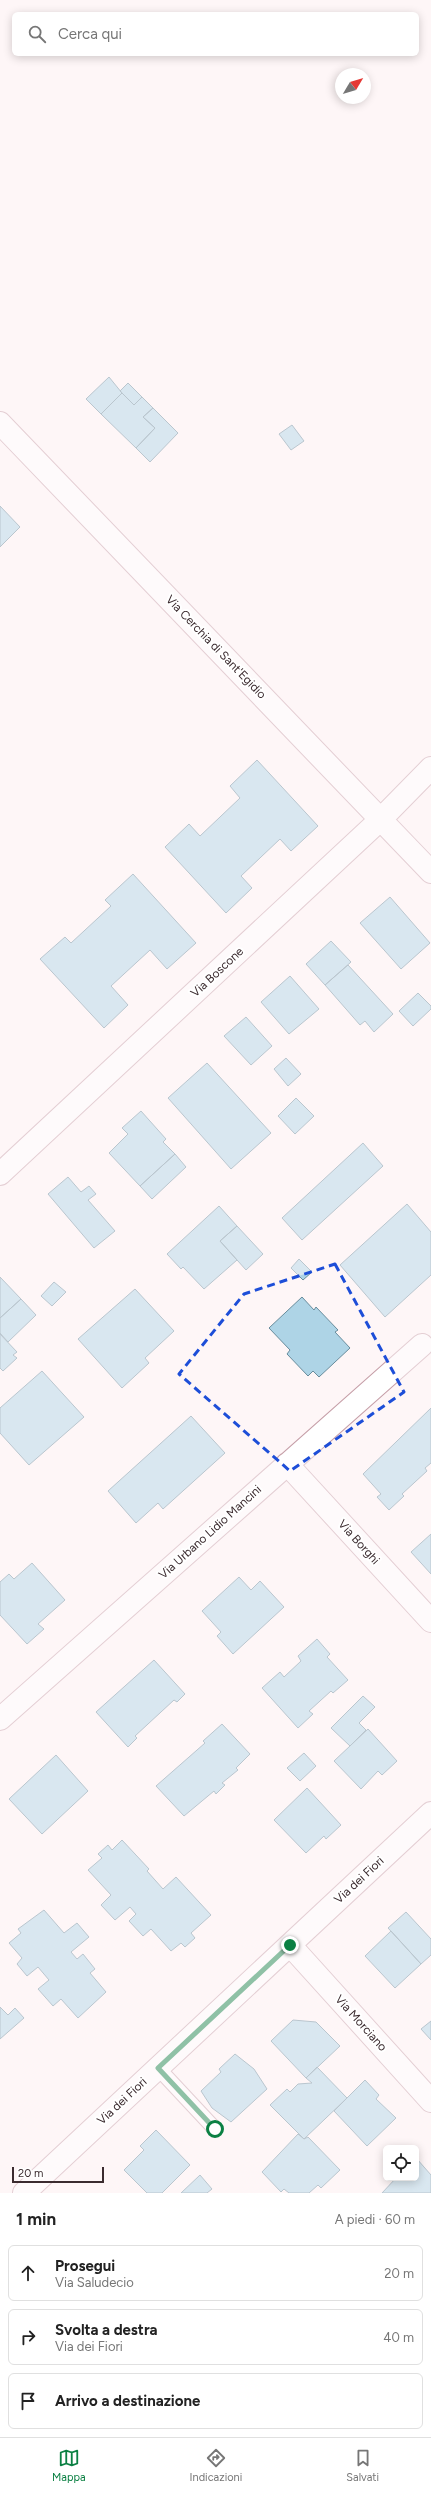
<!DOCTYPE html>
<html lang="it">
<head>
<meta charset="utf-8">
<style>
  :root { --surface:#fff; --page:#f6f6f6; --text:#222; --muted:#767676; --line:#e0e0e0; --accent:#0b8043 }
  body { margin:0; font-family:Figtree,sans-serif; background:var(--page); color:var(--text) }
  .controls { position:absolute; right:12px; bottom:12px; display:grid; overflow:hidden; border-radius:6px; box-shadow:0 2px 10px #0003 }
  .controls button { width:36px; height:36px; display:grid; place-items:center; padding:0; border:0; border-bottom:1px solid var(--line); background:var(--surface); color:var(--text); font:20px sans-serif }
  .compass { position:absolute; left:335px; top:68px; width:36px; height:36px; border-radius:50%; background:var(--surface); box-shadow:0 2px 10px #0003; rotate:52deg }
  .scale { position:absolute; left:12px; bottom:10px; width:92px; box-sizing:border-box; padding-left:4px; border:2px solid #3b2b2f; border-top:0; font-size:11px; line-height:14px; white-space:nowrap; color:#3b2b2f; -webkit-text-stroke:3px #fff; paint-order:stroke }
  .stop { position:absolute; width:12px; height:12px; margin:-9px; border:3px solid #0b8043; border-radius:50%; background:#fff }
  .stop.end { background:#0b8043; border-color:#fff; box-shadow:0 1px 4px #0008 }
  .list { margin:0; padding:0; list-style:none }
  h2 { display:flex; justify-content:space-between; align-items:center; height:52px; margin:0; padding:0 16px; font-size:17px }
  h2 small { font-size:13px; font-weight:400; color:var(--muted) }
  .list li { display:grid; grid-template-columns:26px 1fr auto; gap:12px; align-items:center; box-sizing:border-box; height:56px; margin:0 8px 8px; padding:0 8px; border:1px solid var(--line); border-radius:6px }
  .list b { display:block; font-size:15px; white-space:nowrap }
  .list p { margin:0; font-size:13px; white-space:nowrap; color:var(--muted) }
  .list em { font-size:13px; font-style:normal; color:var(--muted) }
  .icon { flex:none; width:22px; height:22px; fill:none; stroke:currentColor; stroke-width:2; stroke-linecap:round; stroke-linejoin:round }
  .map { position:relative; flex:none; width:431px; height:2193px; overflow:hidden }
  .search { position:absolute; background:var(--surface); box-shadow:0 2px 10px #0003; left:12px; right:12px; top:12px; height:44px; display:flex; align-items:center; gap:10px; box-sizing:border-box; padding:0 14px; border-radius:6px; color:var(--muted); font-size:15px }
  .sheet { height:244px; background:var(--surface) }
  nav { display:flex; justify-content:space-around; align-items:center; box-sizing:border-box; height:56px; border-top:1px solid var(--line); background:var(--surface); font-size:11px; color:var(--muted) }
  nav a { display:grid; justify-items:center; gap:2px }
  nav .on { color:var(--accent) }
  .map>svg:first-child { display:block }
  .building { fill:#aed4e6; stroke:#688c9c }
  .lines { fill:none; stroke-linecap:round; stroke-linejoin:round }
  .lane-casing { stroke:#c69fa8; stroke-width:16 }
  .street-casing { stroke:#c69fa8; stroke-width:24 }
  .lane { stroke:#fff; stroke-width:14 }
  .street { stroke:#fff; stroke-width:22 }
  .route { stroke:#0b8043; stroke-width:5 }
  .marked { fill:none; stroke:#1d4ed8; stroke-width:3; stroke-dasharray:8 5; stroke-linejoin:round }
  .labels { text-anchor:middle; dominant-baseline:central; stroke-width:4; stroke-linejoin:round; paint-order:stroke }
  .street-label { font-size:12px; fill:#3b2b2f; stroke:#fff }
</style>
</head>
<body>
<div class="map">
<svg width="431" height="2193" viewBox="0 0 431 2193">
  <rect width="100%" height="100%" fill="#fef6f7"/>
  <path class="building" d="M109 377 122 393 101 414 86 399Z
    M128 383 142 397 134 405 120 391Z
    M122 393 134 405 142 397 153 408 143 417 155 428 136 448 101 414Z
    M153 408 178 433 150 462 136 448 155 428 143 417Z
    M292 425 304 441 291 450 279 434Z
    M0 506 20 527 0 547Z
    M257 760 318 826 291 851 280 839 241 876 252 888 226 913 165 847 189 824 200 836 240 798 230 786Z
    M133 874 196 943 167 969 150 950 111 986 128 1005 104 1028 40 959 65 937 71 943 111 906 105 900Z
    M390 897 430 943 401 969 360 923Z
    M331 941 351 962 325 985 306 964Z
    M348 965 393 1014 374 1032 365 1021 360 1025 325 985Z
    M290 976 319 1009 289 1034 261 1002Z
    M418 993 431 1006V1009L413 1026 399 1011Z
    M246 1017 272 1046 251 1065 224 1036Z
    M286 1058 301 1074 288 1086 274 1069Z
    M207 1063 271 1133 231 1169 168 1098Z
    M296 1098 314 1116 295 1134 278 1116Z
    M141 1111 166 1139 163 1142 175 1154 140 1186 109 1153 128 1134 122 1128Z
    M363 1143 383 1166 302 1240 282 1218Z
    M175 1154 186 1167 152 1199 140 1186Z
    M68 1177 81 1192 89 1186 96 1194 88 1200 115 1231 94 1248 48 1194Z
    M407 1204 431 1232V1275L385 1317 340 1265Z
    M219 1206 237 1226 220 1241 237 1260 204 1289 183 1267 181 1269 167 1254Z
    M237 1226 263 1254 246 1270 220 1241Z
    M299 1259 312 1272 303 1280 291 1268Z
    M0 1277 21 1299 0 1318Z
    M54 1282 66 1292 52 1306 41 1296Z
    M135 1289 174 1331 145 1358 149 1363 122 1388 78 1339Z
    M302 1297 314 1310 316 1307 338 1330 335 1332 350 1348 319 1377 313 1371 308 1376 287 1354 290 1350 269 1328Z
    M21 1299 36 1315 8 1342 0 1333V1318Z
    M0 1334 17 1352 13 1355 17 1358 3 1371 0 1368Z
    M42 1371 84 1417 29 1465 0 1433V1408Z
    M431 1408V1463L425 1468 427 1471 402 1494 404 1496 389 1510 377 1497 381 1494 363 1474Z
    M191 1416 225 1453 163 1509 158 1503 136 1523 108 1491Z
    M431 1534V1574L411 1552Z
    M32 1563 65 1600 38 1624 44 1629 27 1644 0 1615V1582L9 1574 14 1579Z
    M239 1577 251 1590 260 1581 284 1607 233 1654 217 1636 221 1632 202 1611Z
    M317 1639 330 1654 327 1657 348 1680 333 1693 331 1691 309 1711 313 1714 298 1728 262 1688 280 1672 284 1677 301 1661 298 1656Z
    M154 1660 185 1694 177 1702 174 1700 135 1736 137 1738 128 1747 96 1712Z
    M363 1696 375 1707 359 1723 366 1730 350 1746 331 1728Z
    M222 1724 250 1754 236 1768 238 1770 222 1783 225 1785 216 1794 214 1791 184 1816 156 1786 205 1743 203 1741Z
    M368 1729 397 1761 382 1775 378 1771 361 1789 334 1761Z
    M304 1753 316 1766 300 1781 287 1768Z
    M56 1755 88 1791 42 1834 9 1799Z
    M307 1788 341 1825 326 1839 324 1836 306 1853 274 1820Z
    M122 1840 149 1869 147 1871 163 1889 176 1877 211 1915 191 1933 195 1938 185 1947 181 1943 171 1951 151 1929 143 1936 129 1921 136 1914 130 1907 115 1920 101 1905 111 1895 88 1870 102 1858 98 1854 108 1845 112 1850Z
    M44 1910 64 1933 77 1923 89 1937 71 1952 77 1959 83 1954 95 1969 90 1973 106 1992 78 2018 61 1999 53 2006 38 1989 49 1980 38 1967 27 1976 17 1964 22 1958 9 1943 21 1933 18 1929Z
    M406 1912 431 1939V1955L421 1964 388 1928Z
    M391 1931 421 1964 395 1988 365 1956Z
    M0 2007 8 2015 15 2008 24 2018 0 2039Z
    M293 2020 316 2022 340 2046 306 2078 271 2041Z
    M431 2021V2040L421 2029Z
    M235 2054 254 2069 267 2089 231 2122 212 2108 201 2091 221 2072 219 2069Z
    M317 2067 347 2098 304 2139 270 2105 287 2089 290 2092 298 2084 312 2083 306 2078Z
    M365 2080 379 2095 376 2099 396 2118 367 2146 334 2111Z
    M156 2130 190 2165 162 2193H147L124 2170 144 2150 140 2146Z
    M298 2134 304 2139 308 2137 340 2170 321 2188 318 2185 309 2193H289L284 2189 281 2192 262 2172Z
    M417 2159 431 2175V2193H382L396 2178H416Z
    M200 2175 212 2189 207 2193H181Z"/>
  <g class="lines">
    <g class="lane-casing">
      <path id="lane" d="M158 2068 215 2129"/>
    </g>
    <g class="street-casing">
      <path id="street" d="M0 423 431 872
        M0 1174 381 819 431 768
        M287 1464 431 1621
        M0 1719 422 1345
        M290 1945 431 2101
        M24 2193 431 1813"/>
    </g>
    <use href="#lane" class="lane"/>
    <use href="#street" class="street"/>
  </g>
  <g class="lines">
    <path class="route" d="M215 2129 158 2068 290 1945"/>
  </g>
  <path d="M0 0H431V2193H0ZM335 1264 404 1392 290 1471 179 1374 244 1294Z" fill="#fef6f7" fill-opacity=".55" fill-rule="evenodd"/>
  <path class="marked" d="M335 1264 404 1392 290 1471 179 1374 244 1294Z"/>
  <g class="labels">
    <g class="street-label">
      <text transform="translate(216 647) rotate(46)">Via Cerchia di Sant'Egidio</text>
      <text transform="translate(217 972) rotate(-43)">Via Boscone</text>
      <text transform="translate(210 1532) rotate(-42)">Via Urbano Lidio Mancini</text>
      <text transform="translate(359 1542) rotate(48)">Via Borghi</text>
      <text transform="translate(359 1880) rotate(-43)">Via dei Fiori</text>
      <text transform="translate(361 2023) rotate(48)">Via Morciano</text>
      <text transform="translate(122 2101) rotate(-43)">Via dei Fiori</text>
    </g>
  </g>
</svg>
<div class="controls">
<button><svg class="icon" aria-label="locate" viewBox="0 0 24 24"><circle cx="12" cy="12" r="6"/><path d="M12 2v4M12 18v4M2 12h4M18 12h4"/></svg></button>
</div>
<svg class="compass" viewBox="-18 -18 36 36"><path d="M0-13l5 13h-10z" fill="#e53935"/><path d="M0 13l5-13h-10z" fill="#767676"/></svg>
<div class="scale">20 m</div>
<div class="stop" style="left:215px;top:2129px"></div>
<div class="stop end" style="left:290px;top:1945px"></div>
<div class="search"><svg class="icon" aria-label="search" viewBox="0 0 24 24"><circle cx="10" cy="10" r="6"/><path d="M15 15l6 6"/></svg>Cerca qui</div>
</div>
<section class="sheet">
<h2>1 min<small>A piedi · 60 m</small></h2>
<ul class="list">
<li><svg class="icon" aria-label="ahead" viewBox="0 0 24 24"><path d="M12 20V5M6 11l6-6 6 6"/></svg><div><b>Prosegui</b><p>Via Saludecio</p></div><em>20 m</em></li>
<li><svg class="icon" aria-label="right" viewBox="0 0 24 24"><path d="M7 20v-9h11M14 6l5 5-5 5"/></svg><div><b>Svolta a destra</b><p>Via dei Fiori</p></div><em>40 m</em></li>
<li><svg class="icon" aria-label="arrive" viewBox="0 0 24 24"><path d="M6 21V4h12l-3 4 3 4H6"/></svg><div><b>Arrivo a destinazione</b></div></li>
</ul>
</section>
<nav>
<a class="on"><svg class="icon" aria-label="map" viewBox="0 0 24 24"><path d="M3 6l6-2 6 2 6-2v14l-6 2-6-2-6 2zM9 4v14M15 6v14"/></svg>Mappa</a>
<a><svg class="icon" aria-label="directions" viewBox="0 0 24 24"><path d="M12 3l9 9-9 9-9-9zM9 14v-3h6M13 9l2 2-2 2"/></svg>Indicazioni</a>
<a><svg class="icon" aria-label="saved" viewBox="0 0 24 24"><path d="M7 4h10v16l-5-4-5 4z"/></svg>Salvati</a>
</nav>
</body>
</html>
